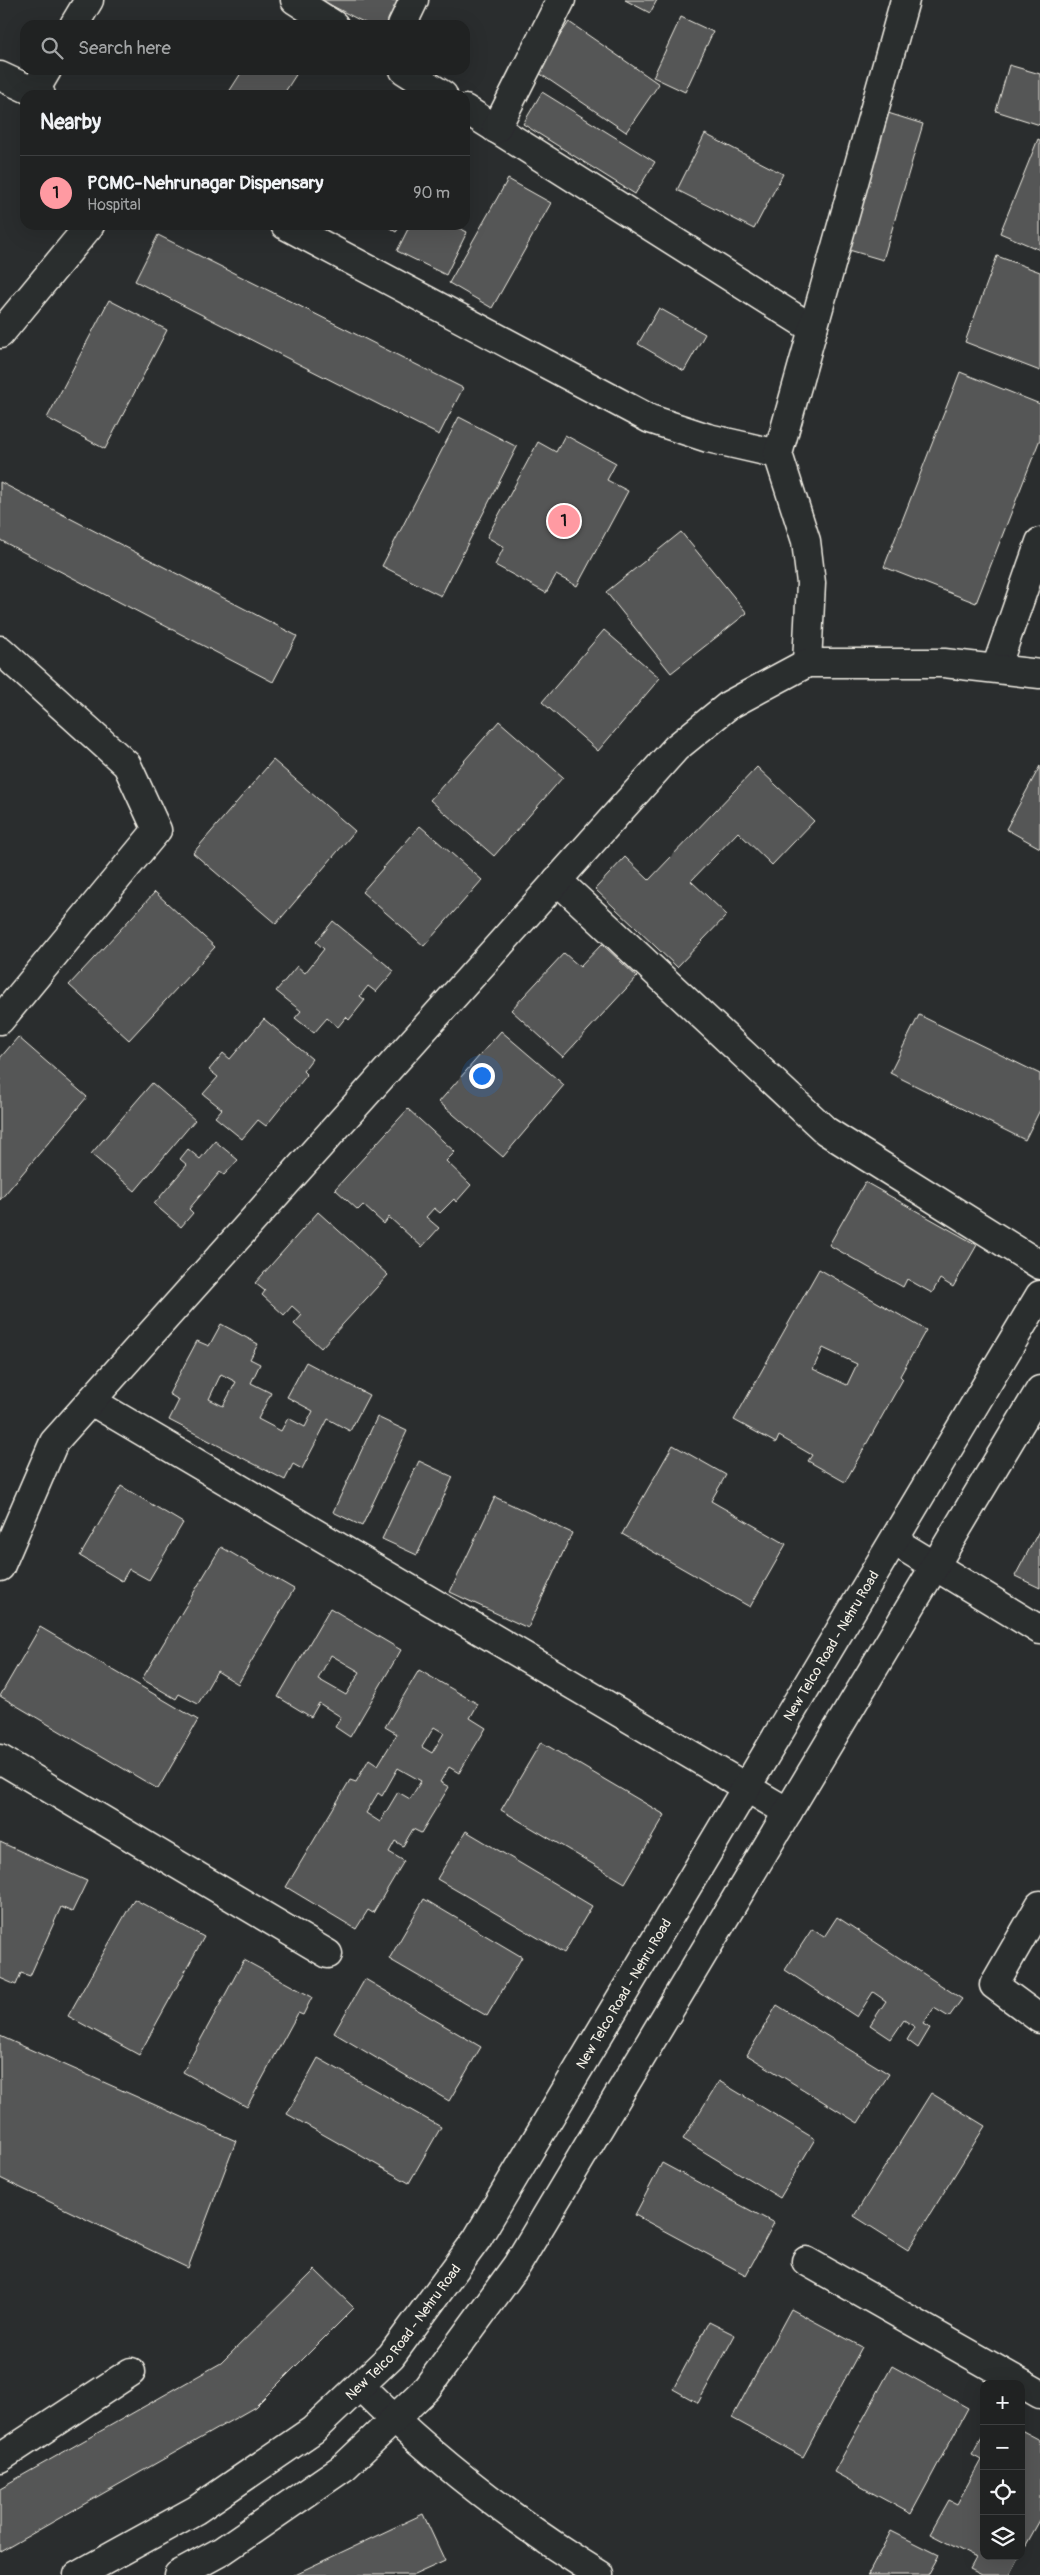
<!DOCTYPE html>
<html lang="en">
<head>
<meta charset="utf-8">
<style>
  :root { --surface:#202222; --page:#2d2f2f; --text:#f1f3f6; --muted:#a2a4a5; --line:#3d3f40; --accent:#ff9aa2 }
  body { margin:0; font-family:Pangolin,sans-serif; background:var(--page); color:var(--text) }
  .controls { position:absolute; right:15px; bottom:15px; display:grid; overflow:hidden; border-radius:10px; box-shadow:0 5px 20px #0002 }
  .controls button { width:45px; height:45px; display:grid; place-items:center; padding:0; border:0; border-bottom:1px solid var(--line); background:var(--surface); color:var(--text); font:25px sans-serif }
  .you { position:absolute; left:481px; top:1075px; width:18px; height:18px; margin:-12px; border:4px solid #fff; border-radius:50%; background:#1a73e8; box-shadow:0 0 0 8px #1a73e833 }
  .badge { display:grid; place-items:center; width:32px; height:32px; border-radius:50%; background:var(--accent); color:#111; font-size:16px; font-weight:700 }
  .pin { position:absolute; translate:-50% -50%; border:2px solid #fff; box-shadow:0 1px 5px #0006 }
  .list { margin:0; padding:0; list-style:none }
  h2 { display:flex; justify-content:space-between; align-items:center; height:65px; margin:0; padding:0 20px; font-size:21px }
  h2 small { font-size:16px; font-weight:400; color:var(--muted) }
  .list li { display:grid; grid-template-columns:32px 1fr auto; gap:15px; align-items:center; box-sizing:border-box; height:75px; padding:0 20px; border-top:1px solid var(--line) }
  .list b { display:block; font-size:19px; white-space:nowrap }
  .list p { margin:0; font-size:16px; white-space:nowrap; color:var(--muted) }
  .list em { font-size:16px; font-style:normal; color:var(--muted) }
  .icon { flex:none; width:28px; height:28px; fill:none; stroke:currentColor; stroke-width:2; stroke-linecap:round; stroke-linejoin:round }
  .map { position:relative; flex:none; width:1040px; height:2575px; overflow:hidden }
  .search { position:absolute; background:var(--surface); box-shadow:0 5px 20px #0002; left:20px; top:20px; width:450px; height:55px; display:flex; align-items:center; gap:12px; box-sizing:border-box; padding:0 18px; border-radius:15px; color:var(--muted); font-size:19px }
  .panel { position:absolute; background:var(--surface); box-shadow:0 5px 20px #0002; left:20px; top:90px; width:450px; height:140px; border-radius:15px }
  .map>svg:first-child { display:block }
  .building { fill:#555756; stroke:#f4f1e8; fill-rule:evenodd }
  .lines { fill:none; stroke-linecap:round; stroke-linejoin:round }
  .minor-casing { stroke:#f4f1e8; stroke-width:31 }
  .minor { stroke:#2a2d2e; stroke-width:28 }
  .labels { text-anchor:middle; dominant-baseline:central; stroke-width:4.5; stroke-linejoin:round; paint-order:stroke }
  .street-label { font-size:14px; fill:#f4f1e8; stroke:#2a2d2e }
</style>
</head>
<body>
<div class="map">
<svg width="1040" height="2575" viewBox="0 0 1040 2575">
  <rect width="100%" height="100%" fill="#2a2d2e"/>
  <filter id="ink" filterUnits="userSpaceOnUse"><feTurbulence type="fractalNoise" baseFrequency=".02" numOctaves="2"/><feDisplacementMap in="SourceGraphic" scale="10" xChannelSelector="R" yChannelSelector="G"/><feConvolveMatrix kernelMatrix="1 2 1 2 8 2 1 2 1" color-interpolation-filters="sRGB"/></filter>
  <g filter="url(#ink)">
    <path class="building" d="M321 0H402L389 25H369Z
      M625 0H657L650 13Z
      M681 17 713 32 685 92 653 77Z
      M569 22 659 84 626 132 536 71Z
      M1009 65 1040 74V125L996 111Z
      M243 70H299L283 95H227Z
      M542 92 655 162 635 194 523 124Z
      M888 113 923 124 883 260 849 250Z
      M705 134 783 174 754 229 677 190Z
      M1038 139 1040 140V250L1000 233Z
      M508 179 551 203 492 308 449 283Z
      M385 225H401L396 232Z
      M410 225H453L467 232 446 275 397 251Z
      M158 235 463 388 439 435 135 281Z
      M997 256 1040 272V371L965 342Z
      M109 300 167 330 105 449 47 418Z
      M659 308 705 334 684 371 638 344Z
      M960 372 1040 404V439L976 603 884 567Z
      M459 417 517 447 441 596 382 566Z
      M565 435 616 463 607 480 628 491 577 586 556 575 546 593 495 565 504 547 487 537 538 442 556 452Z
      M0 482 297 636 273 682 0 540Z
      M681 532 747 613 671 673 606 592Z
      M604 630 660 678 598 751 542 702Z
      M499 721 563 777 494 856 430 800Z
      M273 760 355 831 276 924 193 853Z
      M1040 766V848L1006 829Z
      M757 767 814 821 772 865 738 832 691 881 727 915 677 967 595 889 625 857 649 880Z
      M420 826 482 880 424 946 362 892Z
      M155 892 215 947 129 1040 69 985Z
      M333 921 394 971 376 992 368 986 360 996 365 1000 349 1020 346 1017 338 1027 327 1018 314 1033 295 1018 301 1011 276 991 297 966 305 973 324 949 316 942Z
      M602 944 637 977 563 1057 511 1010 564 953 580 967Z
      M919 1015 1040 1074V1110L1025 1140 890 1073Z
      M264 1019 312 1059 303 1071 307 1075 266 1126 258 1120 242 1139 215 1117 222 1109 203 1094 218 1077 209 1070 223 1053 230 1059Z
      M501 1031 564 1085 503 1157 439 1102Z
      M18 1037 87 1097 0 1200V1058Z
      M152 1083 195 1120 135 1191 91 1154Z
      M408 1109 455 1152 446 1161 471 1185 456 1202 454 1199 440 1213 434 1208 426 1217 439 1228 422 1247 389 1217 384 1224 363 1205 358 1210 335 1189Z
      M215 1141 238 1160 224 1175 220 1172 189 1209 193 1213 181 1227 154 1204 187 1165 180 1159 188 1149 200 1159Z
      M865 1182 977 1245 953 1287 940 1279 932 1293 907 1279 903 1287 829 1245Z
      M318 1212 388 1275 321 1348 294 1324 302 1315 292 1306 284 1315 262 1295 265 1291 255 1283Z
      M819 1269 926 1330 900 1376 903 1379 845 1482 808 1461 812 1455 779 1436 776 1443 734 1420ZM823 1348 857 1364 847 1385 813 1369Z
      M221 1324 258 1344 250 1359 260 1364 251 1383 271 1393 258 1419 281 1431 288 1418 305 1427 313 1411 287 1397 306 1362 369 1395 350 1431 328 1419 302 1469 293 1464 285 1480 169 1420 179 1400 169 1394 197 1341 209 1346ZM221 1374 236 1382 223 1406 209 1399Z
      M377 1417 407 1431 362 1526 333 1512Z
      M673 1445 726 1475 711 1501 786 1544 750 1607 622 1534Z
      M419 1461 453 1477 417 1555 382 1539Z
      M121 1486 183 1523 149 1580 129 1569 122 1581 80 1556Z
      M495 1497 572 1533 528 1628 450 1592Z
      M1040 1529V1588L1015 1576Z
      M221 1547 294 1589 238 1684 217 1671 198 1704 179 1694 176 1699 142 1679Z
      M330 1608 401 1650 350 1737 335 1727 341 1717 319 1703 311 1717 278 1697ZM331 1655 360 1672 346 1695 318 1679Z
      M40 1627 198 1720 158 1789 0 1696Z
      M419 1670 478 1704 470 1718 486 1728 459 1773 449 1767 440 1782 449 1787 421 1833 413 1829 403 1846 395 1841 389 1852 404 1861 373 1913 368 1910 356 1929 286 1887 350 1780 356 1782 369 1759 378 1765 397 1734 385 1727ZM434 1727 444 1733 432 1753 422 1747ZM398 1768 421 1781 410 1799 398 1792 380 1822 366 1813 378 1793 382 1796Z
      M541 1742 665 1815 625 1883 501 1810Z
      M466 1831 592 1906 564 1953 437 1879Z
      M0 1842 87 1881 72 1912 61 1907 30 1976 21 1973 16 1985 0 1978Z
      M134 1899 204 1937 139 2055 68 2016Z
      M424 1899 522 1957 487 2016 389 1959Z
      M837 1917 962 1999 949 2017 934 2008 923 2024 930 2028 918 2048 907 2040 915 2027 904 2020 891 2039 870 2025 886 2001 873 1992 857 2017 785 1970 812 1929 824 1937Z
      M244 1960 312 1997 303 2015 298 2013 247 2107 183 2072Z
      M365 1979 481 2047 449 2101 334 2033Z
      M777 2005 889 2074 858 2123 747 2055Z
      M0 2036 236 2141 188 2268 0 2178Z
      M318 2058 441 2127 409 2183 287 2114Z
      M719 2081 815 2139 780 2198 683 2139Z
      M931 2093 985 2126 908 2250 854 2216Z
      M662 2163 774 2223 746 2275 635 2215Z
      M315 2270 354 2308 255 2407 0 2552V2488L221 2363Z
      M791 2309 862 2347 803 2457 732 2418Z
      M709 2322 735 2335 698 2403 673 2389Z
      M892 2366 968 2408 911 2514 834 2472Z
      M1021 2430 1040 2440V2520L1021 2554Z
      M984 2433V2556H1020L1010 2575H982L970 2569 976 2558 930 2534 949 2500 957 2504 981 2460 972 2455Z
      M423 2514 445 2561 414 2575H293Z
      M891 2531 939 2555 928 2575H868Z"/>
    <g class="lines">
      <g class="minor-casing">
        <g id="minor">
          <path d="M295 0 334 25"/>
          <path d="M74 25 89 0"/>
          <path d="M402 25 414 0"/>
          <path d="M404 70 443 95"/>
          <path d="M0 76 41 95"/>
          <path d="M34 92 47 70"/>
          <path d="M465 109 813 329"/>
          <path d="M496 129 561 0"/>
          <path d="M285 225 650 419 708 438 778 454"/>
          <path d="M0 334 90 225"/>
          <path d="M0 650 127 765 157 830 0 1020"/>
          <path d="M807 663 811 583 806 541 778 454 905 0"/>
          <path d="M996 668 1040 542"/>
          <path d="M557 880 826 1131 1040 1265"/>
          <path d="M91 1401 788 1812"/>
          <path d="M894 1541 1040 1630"/>
          <path d="M0 1567 54 1442 676 748 729 705 807 663H944L1040 674"/>
          <path d="M0 1759 328 1954"/>
          <path d="M1040 1905 994 1985 1040 2019"/>
          <path d="M806 2261 1040 2394"/>
          <path d="M360 2386C432 2458 513 2521 600 2575"/>
          <path d="M0 2458 131 2372"/>
          <path id="s1" d="M78 2575 196 2510 313 2430 391 2356 477 2239 1040 1295"/>
          <path d="M178 2575 222 2551 344 2467 427 2388 517 2265 1040 1390"/>
        </g>
      </g>
      <use href="#minor" class="minor"/>
    </g>
  </g>
  <g class="labels">
    <g class="street-label">
      <text stroke="none"><textPath href="#s1" startOffset="1220">New Telco Road - Nehru Road</textPath></text>
      <text stroke="none"><textPath href="#s1" startOffset="815">New Telco Road - Nehru Road</textPath></text>
      <text stroke="none"><textPath href="#s1" startOffset="410">New Telco Road - Nehru Road</textPath></text>
    </g>
  </g>
</svg>
<div class="controls">
<button>+</button>
<button>−</button>
<button><svg class="icon" aria-label="locate" viewBox="0 0 24 24"><circle cx="12" cy="12" r="6"/><path d="M12 2v4M12 18v4M2 12h4M18 12h4"/></svg></button>
<button><svg class="icon" aria-label="layers" viewBox="0 0 24 24"><path d="M12 4l9 5-9 5-9-5zM3 14l9 5 9-5"/></svg></button>
</div>
<div class="you"></div>
<div class="pin badge" style="left:564px;top:521px">1</div>
<div class="search"><svg class="icon" aria-label="search" viewBox="0 0 24 24"><circle cx="10" cy="10" r="6"/><path d="M15 15l6 6"/></svg>Search here</div>
<section class="panel">
<h2>Nearby<small></small></h2>
<ul class="list">
<li><span class="badge">1</span><div><b>PCMC-Nehrunagar Dispensary</b><p>Hospital</p></div><em>90 m</em></li>
</ul>
</section>
</div>
</body>
</html>
